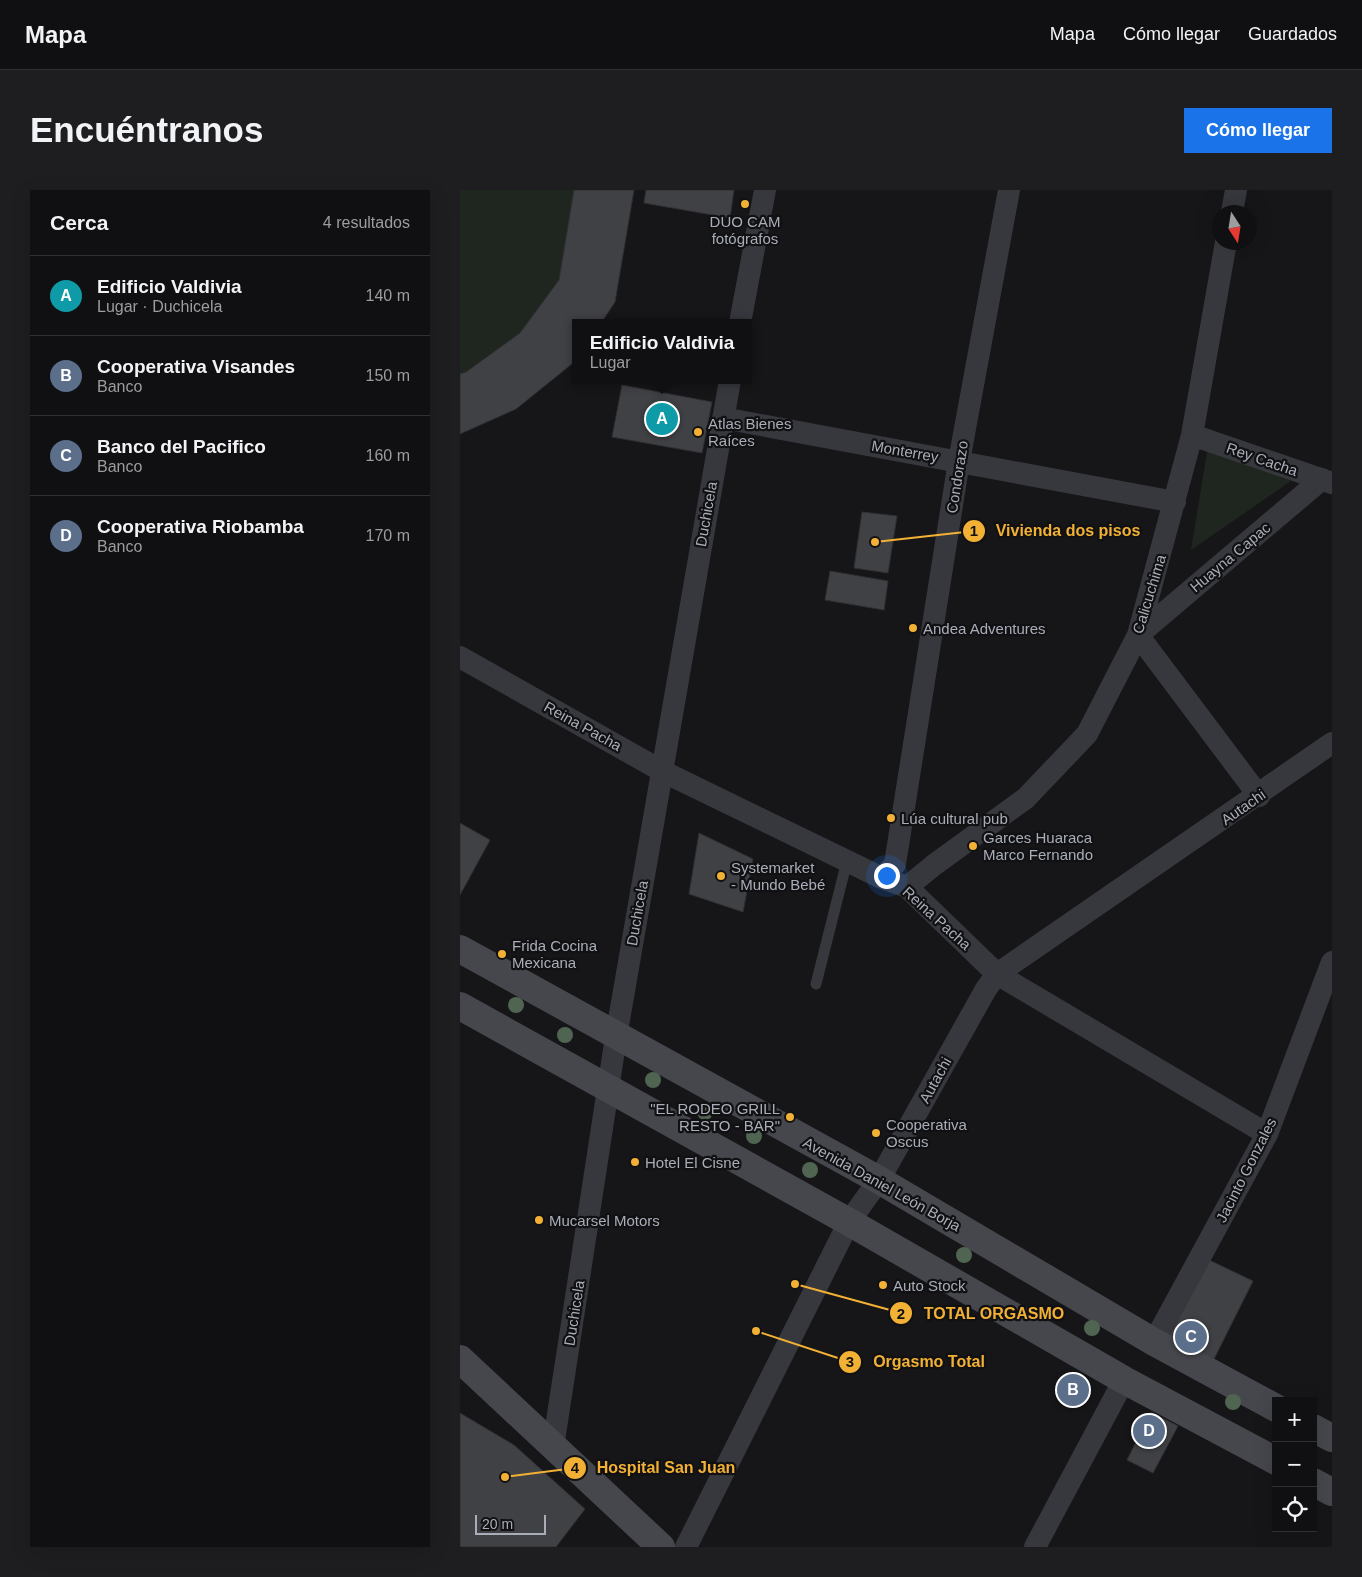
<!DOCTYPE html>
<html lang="es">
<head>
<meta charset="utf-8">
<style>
  :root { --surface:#101012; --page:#1e1e20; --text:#f1f3f6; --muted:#9c9d9f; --line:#303032; --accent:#1a73e8 }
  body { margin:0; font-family:Arial,sans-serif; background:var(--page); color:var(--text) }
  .controls { position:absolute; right:15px; bottom:15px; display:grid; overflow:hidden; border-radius:0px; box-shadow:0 5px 20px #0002 }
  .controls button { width:45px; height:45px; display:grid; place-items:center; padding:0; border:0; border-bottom:1px solid var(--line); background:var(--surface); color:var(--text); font:25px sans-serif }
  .compass { position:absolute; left:752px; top:15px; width:45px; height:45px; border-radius:50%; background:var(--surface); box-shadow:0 5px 20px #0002; rotate:168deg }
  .scale { position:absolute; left:15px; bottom:12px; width:71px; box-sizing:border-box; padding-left:5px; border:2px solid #a8adb8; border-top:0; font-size:14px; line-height:18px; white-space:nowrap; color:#a8adb8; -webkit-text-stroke:4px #111113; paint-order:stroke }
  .you { position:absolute; left:426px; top:685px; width:18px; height:18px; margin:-12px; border:4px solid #fff; border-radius:50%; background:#1a73e8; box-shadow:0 0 0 8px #1a73e833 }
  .badge { display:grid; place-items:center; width:32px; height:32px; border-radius:50%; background:var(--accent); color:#fff; font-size:16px; font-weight:700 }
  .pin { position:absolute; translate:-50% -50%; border:2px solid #fff; box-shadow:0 1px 5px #0006 }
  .popup { position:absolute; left:112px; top:129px; width:180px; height:65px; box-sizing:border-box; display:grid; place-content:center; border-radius:0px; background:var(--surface); filter:drop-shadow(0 1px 4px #0005); font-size:16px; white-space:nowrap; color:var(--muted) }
  .popup b { font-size:19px; color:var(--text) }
  .popup::after { content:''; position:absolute; left:50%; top:100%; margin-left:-10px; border:10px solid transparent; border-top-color:var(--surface) }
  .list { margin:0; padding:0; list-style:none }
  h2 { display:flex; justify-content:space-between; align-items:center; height:65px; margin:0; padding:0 20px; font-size:21px }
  h2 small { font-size:16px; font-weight:400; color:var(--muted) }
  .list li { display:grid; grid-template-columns:32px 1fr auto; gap:15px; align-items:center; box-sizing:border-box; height:80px; padding:0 20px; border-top:1px solid var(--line) }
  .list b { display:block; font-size:19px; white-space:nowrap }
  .list p { margin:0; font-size:16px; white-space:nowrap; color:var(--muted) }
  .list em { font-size:16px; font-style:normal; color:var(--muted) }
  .icon { flex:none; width:28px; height:28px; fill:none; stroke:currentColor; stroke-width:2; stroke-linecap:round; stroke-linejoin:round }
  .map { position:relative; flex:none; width:872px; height:1357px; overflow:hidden; border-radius:0px }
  header { display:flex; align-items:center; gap:30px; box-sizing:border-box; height:70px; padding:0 25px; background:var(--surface); border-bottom:1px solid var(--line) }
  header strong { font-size:24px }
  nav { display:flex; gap:28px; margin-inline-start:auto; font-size:18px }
  .intro { display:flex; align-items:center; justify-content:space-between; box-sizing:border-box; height:120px; padding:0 30px }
  h1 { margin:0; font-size:35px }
  .button { padding:12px 22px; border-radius:0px; background:var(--accent); color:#fff; font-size:18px; font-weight:700 }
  main { display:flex; gap:30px; padding:0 30px }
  aside { flex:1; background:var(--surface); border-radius:0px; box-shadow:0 5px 20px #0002 }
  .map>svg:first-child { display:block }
  .green { fill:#1e261f }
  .building { fill:#404145; stroke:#303034 }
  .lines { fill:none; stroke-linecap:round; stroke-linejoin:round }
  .lane { stroke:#37383d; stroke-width:11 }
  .street { stroke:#37383d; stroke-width:22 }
  .secondary { stroke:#45474d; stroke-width:28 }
  .tree { fill:#506452 }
  .poi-dot { fill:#f2b134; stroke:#111113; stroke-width:2 }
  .labels { text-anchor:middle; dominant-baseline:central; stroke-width:4.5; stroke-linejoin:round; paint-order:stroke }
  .poi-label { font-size:15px; fill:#a8adb8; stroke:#111113; text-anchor:start }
  .street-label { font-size:15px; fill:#a8adb8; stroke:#111113 }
  .leader { fill:none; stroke:#f2b134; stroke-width:2 }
  .callout-dot { fill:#f2b134; stroke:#111113; stroke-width:2 }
  .mark-label { font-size:15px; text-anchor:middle; font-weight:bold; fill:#111 }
  .callout-label { font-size:16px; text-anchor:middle; font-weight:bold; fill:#f2b134; stroke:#111113; stroke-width:4.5; stroke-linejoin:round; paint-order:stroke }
</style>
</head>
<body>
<header>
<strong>Mapa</strong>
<nav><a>Mapa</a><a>Cómo llegar</a><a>Guardados</a></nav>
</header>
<div class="intro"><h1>Encuéntranos</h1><a class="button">Cómo llegar</a></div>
<main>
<aside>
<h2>Cerca<small>4 resultados</small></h2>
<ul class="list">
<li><span class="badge" style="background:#0f9aa8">A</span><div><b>Edificio Valdivia</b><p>Lugar · Duchicela</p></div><em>140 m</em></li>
<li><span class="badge" style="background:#5c6f8a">B</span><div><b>Cooperativa Visandes</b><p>Banco</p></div><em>150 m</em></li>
<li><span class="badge" style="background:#5c6f8a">C</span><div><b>Banco del Pacifico</b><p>Banco</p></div><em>160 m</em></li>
<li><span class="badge" style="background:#5c6f8a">D</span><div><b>Cooperativa Riobamba</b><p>Banco</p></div><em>170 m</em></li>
</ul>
</aside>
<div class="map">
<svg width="872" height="1357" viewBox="0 0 872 1357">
  <rect width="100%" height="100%" fill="#161618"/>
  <path class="green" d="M0 0H174L155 112 141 133H116L113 173 56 219 0 244Z
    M748 256 831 291 731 360Z"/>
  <path class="building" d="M114 0H174L155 112 141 133H116V169L113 173 56 219 0 244V184L6 182 60 143 99 90Z
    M186 0H274L270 28 184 13Z
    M162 195 252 212 242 263 152 247Z
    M402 322 437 326 428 383 394 378Z
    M370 381 428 391 424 420 365 410Z
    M0 633 30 650 0 705Z
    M239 643 293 669 283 722 229 704Z
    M747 1069 793 1091 754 1169 708 1146Z
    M691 1222 718 1236 693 1283 667 1270Z
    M0 1223 54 1255 125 1319 96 1357H0Z"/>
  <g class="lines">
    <path class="lane" d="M356 794 387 671"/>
    <path class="street" d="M772 22 776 0
      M280 133 305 0
      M263 228 715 312
      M732 245 872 293
      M678 445 862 289
      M678 445 799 606
      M0 467 202 581 422 688 447 697 537 784 807 944
      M422 688 435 674 499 271 549 0
      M447 697 474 675 566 608 627 544 678 445 732 245 766 52
      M694 1152 807 944 872 772
      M93 1257 156 847 270 190
      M226 1357 389 1032 419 990 526 799 537 784 872 553
      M575 1357 664 1190"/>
    <path class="secondary" d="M0 759 419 990 694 1152 816 1218
      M0 816 389 1032 664 1190 816 1271
      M0 1169 201 1357
      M853 1238 872 1248
      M853 1292 872 1302"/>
  </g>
  <g class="tree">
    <circle cx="56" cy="815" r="8"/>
    <circle cx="105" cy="845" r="8"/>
    <circle cx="193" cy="890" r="8"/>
    <circle cx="245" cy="922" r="8"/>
    <circle cx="294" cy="946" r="8"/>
    <circle cx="350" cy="980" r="8"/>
    <circle cx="504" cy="1065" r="8"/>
    <circle cx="632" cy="1138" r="8"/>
    <circle cx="773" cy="1212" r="8"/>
  </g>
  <g class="poi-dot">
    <circle cx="285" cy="14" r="5"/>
    <circle cx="238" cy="242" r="5"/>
    <circle cx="453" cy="438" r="5"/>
    <circle cx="431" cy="628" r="5"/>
    <circle cx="513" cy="656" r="5"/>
    <circle cx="261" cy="686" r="5"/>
    <circle cx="42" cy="764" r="5"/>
    <circle cx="330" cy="927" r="5"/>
    <circle cx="416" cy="943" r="5"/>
    <circle cx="175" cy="972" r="5"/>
    <circle cx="79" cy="1030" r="5"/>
    <circle cx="423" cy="1095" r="5"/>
  </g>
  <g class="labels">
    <g class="poi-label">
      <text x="285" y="31" text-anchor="middle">DUO CAM<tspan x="285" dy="17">fotógrafos</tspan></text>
      <text x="248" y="233">Atlas Bienes<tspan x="248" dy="17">Raíces</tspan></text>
      <text x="463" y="438">Andea Adventures</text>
      <text x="441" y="628">Lúa cultural pub</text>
      <text x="523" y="647">Garces Huaraca<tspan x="523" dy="17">Marco Fernando</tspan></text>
      <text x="271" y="677">Systemarket<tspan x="271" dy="17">- Mundo Bebé</tspan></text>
      <text x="52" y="755">Frida Cocina<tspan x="52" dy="17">Mexicana</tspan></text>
      <text x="320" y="918" text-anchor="end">"EL RODEO GRILL<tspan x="320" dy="17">RESTO - BAR"</tspan></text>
      <text x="426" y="934">Cooperativa<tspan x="426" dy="17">Oscus</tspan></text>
      <text x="185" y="972">Hotel El Cisne</text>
      <text x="89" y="1030">Mucarsel Motors</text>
      <text x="433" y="1095">Auto Stock</text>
    </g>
    <g class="street-label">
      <text transform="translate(445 261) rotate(10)">Monterrey</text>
      <text transform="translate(802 269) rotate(19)">Rey Cacha</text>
      <text transform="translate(497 287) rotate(-81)">Condorazo</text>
      <text transform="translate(246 324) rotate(-80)">Duchicela</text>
      <text transform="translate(770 367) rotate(-40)">Huayna Capac</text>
      <text transform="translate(689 404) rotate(-73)">Calicuchima</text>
      <text transform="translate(123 536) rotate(29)">Reina Pacha</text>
      <text transform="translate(783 617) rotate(-35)">Autachi</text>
      <text transform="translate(177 723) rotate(-80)">Duchicela</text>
      <text transform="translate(477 728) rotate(42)">Reina Pacha</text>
      <text transform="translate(475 890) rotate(-61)">Autachi</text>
      <text transform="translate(786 980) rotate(-63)">Jacinto Gonzales</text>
      <text transform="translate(422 994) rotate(29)">Avenida Daniel León Borja</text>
      <text transform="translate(114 1123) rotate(-81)">Duchicela</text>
    </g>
  </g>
  <path class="leader" d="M415 352L514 341M335 1094L441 1123M296 1141L390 1172M45 1287L115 1278"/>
  <g class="callout-dot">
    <circle cx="415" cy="352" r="5"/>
    <circle cx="335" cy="1094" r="5"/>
    <circle cx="296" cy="1141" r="5"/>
    <circle cx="45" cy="1287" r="5"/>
    <circle cx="514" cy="341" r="12"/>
    <circle cx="441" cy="1123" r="12"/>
    <circle cx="390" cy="1172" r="12"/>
    <circle cx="115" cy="1278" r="12"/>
  </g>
  <g class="mark-label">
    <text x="514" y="346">1</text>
    <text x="441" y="1129">2</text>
    <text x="390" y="1177">3</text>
    <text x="115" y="1283">4</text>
  </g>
  <g class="callout-label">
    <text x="608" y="346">Vivienda dos pisos</text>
    <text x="534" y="1129">TOTAL ORGASMO</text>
    <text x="469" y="1177">Orgasmo Total</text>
    <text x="206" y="1283">Hospital San Juan</text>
  </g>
</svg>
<div class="controls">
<button>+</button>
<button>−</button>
<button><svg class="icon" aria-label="locate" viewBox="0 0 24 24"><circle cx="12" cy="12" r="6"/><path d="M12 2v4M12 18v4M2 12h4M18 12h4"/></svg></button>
</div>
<svg class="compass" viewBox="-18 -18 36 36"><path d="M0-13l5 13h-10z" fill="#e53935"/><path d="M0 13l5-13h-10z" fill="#9c9d9f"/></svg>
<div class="scale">20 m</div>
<div class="you"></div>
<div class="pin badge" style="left:202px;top:229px;background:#0f9aa8">A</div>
<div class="popup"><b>Edificio Valdivia</b>Lugar</div>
<div class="pin badge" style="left:613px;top:1200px;background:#5c6f8a">B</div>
<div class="pin badge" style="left:731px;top:1147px;background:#5c6f8a">C</div>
<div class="pin badge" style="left:689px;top:1241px;background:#5c6f8a">D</div>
</div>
</main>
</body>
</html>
